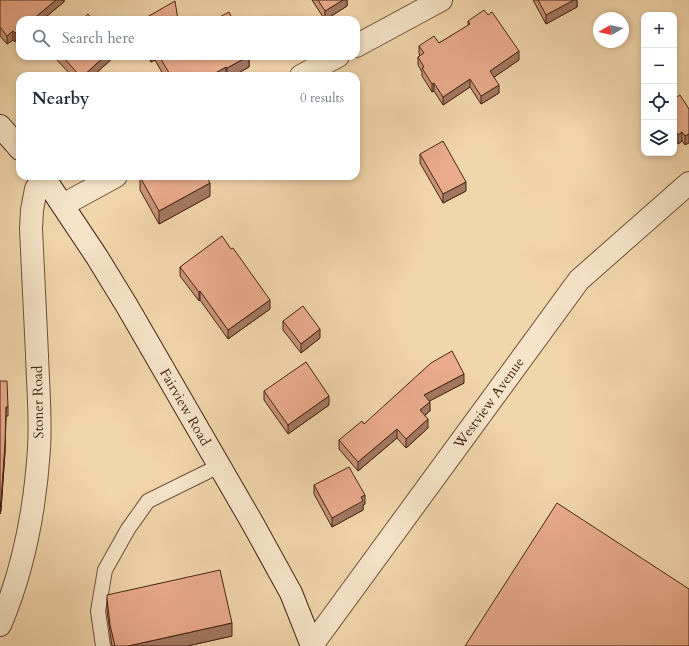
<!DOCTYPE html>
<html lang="en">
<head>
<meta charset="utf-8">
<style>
  :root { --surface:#fff; --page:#f2f2f3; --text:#1f2937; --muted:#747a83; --line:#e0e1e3 }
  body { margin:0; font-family:Cardo,serif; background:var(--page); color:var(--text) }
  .controls { position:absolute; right:12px; top:12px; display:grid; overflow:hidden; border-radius:8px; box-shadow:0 2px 6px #0003 }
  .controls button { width:36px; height:36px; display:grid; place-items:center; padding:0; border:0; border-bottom:1px solid var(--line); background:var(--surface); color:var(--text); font:20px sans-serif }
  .compass { position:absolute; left:593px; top:12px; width:36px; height:36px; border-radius:50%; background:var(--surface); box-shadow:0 2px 6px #0003; rotate:261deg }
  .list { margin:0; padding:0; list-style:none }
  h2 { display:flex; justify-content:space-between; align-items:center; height:52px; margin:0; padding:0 16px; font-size:17px }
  h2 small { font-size:13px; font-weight:400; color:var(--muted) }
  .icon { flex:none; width:22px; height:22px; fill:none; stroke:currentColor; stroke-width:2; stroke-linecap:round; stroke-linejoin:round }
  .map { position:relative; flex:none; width:689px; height:646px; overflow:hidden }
  .search { position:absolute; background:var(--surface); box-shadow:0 2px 6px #0003; left:16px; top:16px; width:344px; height:44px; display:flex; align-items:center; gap:10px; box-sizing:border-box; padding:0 14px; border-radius:12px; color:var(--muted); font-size:15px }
  .panel { position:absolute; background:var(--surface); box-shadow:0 2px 6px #0003; left:16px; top:72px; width:344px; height:108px; border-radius:12px }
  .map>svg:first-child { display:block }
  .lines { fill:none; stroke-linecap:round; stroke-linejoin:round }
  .lane-casing { stroke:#72503b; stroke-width:16 }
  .street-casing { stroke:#72503b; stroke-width:24 }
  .secondary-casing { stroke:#482416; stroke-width:24 }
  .lane { stroke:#f6e4c8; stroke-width:14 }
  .street { stroke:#f6e4c8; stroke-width:22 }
  .secondary { stroke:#f6e4c8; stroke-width:22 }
  .wall { fill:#c89378; stroke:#482416 }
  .shaded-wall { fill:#a37862; stroke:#482416 }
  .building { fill:#e9ab8c; stroke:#482416 }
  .labels { text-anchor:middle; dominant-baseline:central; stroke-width:3.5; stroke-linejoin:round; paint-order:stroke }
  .street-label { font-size:14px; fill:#482416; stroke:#f6e4c8 }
</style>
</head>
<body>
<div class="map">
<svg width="689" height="646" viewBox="0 0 689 646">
  <rect width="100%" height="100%" fill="#f1d5ab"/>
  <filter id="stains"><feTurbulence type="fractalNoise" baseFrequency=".005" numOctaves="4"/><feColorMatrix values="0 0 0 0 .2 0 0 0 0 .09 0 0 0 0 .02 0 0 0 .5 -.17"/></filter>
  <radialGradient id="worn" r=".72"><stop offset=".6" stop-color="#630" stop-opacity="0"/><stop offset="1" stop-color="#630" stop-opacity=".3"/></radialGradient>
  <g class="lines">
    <g class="lane-casing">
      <path id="lane" d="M103 646 98 611 105 570 128 529 148 501 219 466"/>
    </g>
    <g class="street-casing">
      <path id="street" d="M356 46 441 0
        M301 76 338 56
        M63 205 116 176
        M0 625C24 569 35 510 39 449 41 418 38 387 37 355 35 313 33 271 31 229L32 210 36 189 44 177
        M312 645 579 280 689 183"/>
    </g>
    <g class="secondary-casing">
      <path id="secondary" d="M0 126 20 149
        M43 176 97 257 127 306 253 524 291 593 312 646"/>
    </g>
    <use href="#lane" class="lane"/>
    <use href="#street" class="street"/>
    <use href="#secondary" class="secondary"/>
  </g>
  <path class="wall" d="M0 0H64V2L42 20H20V38L15 42 13 40 7 44 0 36Z
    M312 0H347V6L325 20Z
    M533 0H577V7L546 24Z
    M468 21 519 60 494 77 499 93 481 104 470 87 443 105 434 91 432 92 422 76V72L418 65V57L420 55 419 54V46L439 43 468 26Z
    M53 56H115L93 76H72Z
    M148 56H249V67L233 76H164L155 60 151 62Z
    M674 99 689 109 685 145 682 141 678 144 674 138Z
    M420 154 466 191 443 203 420 163Z
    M140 177 210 196 159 224 140 190Z
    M180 267 270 309 228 339 200 300 199 301 180 276Z
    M283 321 320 338 301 353 283 330Z
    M0 381 8 407V416H6L5 452 1 510 0 514Z
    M464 383 429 401 430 411 425 415 428 428 406 448 397 438 358 471 339 449V440L364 424Z
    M264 391 329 405 288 434 264 400Z
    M314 485 365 504 363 505V510L332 527 314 494Z
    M107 598 232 636 187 646H112L107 611Z"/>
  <path class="shaded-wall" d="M56 0H64V2L42 20H32Z
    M343 0H347V6L325 20V11Z
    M574 0H577V7L546 24V15Z
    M20 30V38L15 42V33Z
    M13 31V40L7 44V36Z
    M519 51V60L490 80V71Z
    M105 56H115L93 76H83Z
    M151 56H155V60L151 62Z
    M249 56V67L233 76H227V68Z
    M226 67V76H210Z
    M470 79V87L443 105V97Z
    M434 83V91L432 92V84Z
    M499 85V93L481 104V96Z
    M682 132V141L678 144V135Z
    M689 134V143L685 145V136Z
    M466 182V191L443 203V194Z
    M210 183V196L159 224V211Z
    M200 291V300L199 301V292Z
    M270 300V309L228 339V330Z
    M320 329V338L301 353V344Z
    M464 374V383L424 404V395Z
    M329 396V405L288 434V425Z
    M430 402V411L420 419V410Z
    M6 407 5 452 1 510 0 514Z
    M428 419V428L406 448V439Z
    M397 429V438L358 471V462Z
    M365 495V504L363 505V510L332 527V518L361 497Z
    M232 623V636L187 646H128Z"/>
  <path class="building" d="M0 0H56L32 20H20V30L15 33 13 31 7 36 0 27Z
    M318 0H343L325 11Z
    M538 0H574L546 15Z
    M175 1 178 20H142Z
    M484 10 488 15 492 12 519 51 490 71 499 85 481 96 470 79 443 97 434 83 432 84 422 68 424 67 418 57 424 53 419 46 434 36 439 43 470 24 468 21Z
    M229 12 233 20H214Z
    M88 14 93 20H81Z
    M62 56H105L83 76H80Z
    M159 56H249L227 68 226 67 210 76H171Z
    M680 95 689 109V134L685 136 682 132 678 135 674 128V99Z
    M443 141 466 182 443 194 420 154Z
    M142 176H206L210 183 159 211 140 177Z
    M222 236 231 249 233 248 270 300 228 330 200 291 199 292 180 267Z
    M303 306 320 329 301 344 283 321Z
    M452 351 464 374 424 395 430 402 420 410 428 419 406 439 397 429 358 462 339 440 362 421 364 424 431 363Z
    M306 362 329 396 288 425 264 391Z
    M0 381H7L8 407H6L5 443 1 501 0 504Z
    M349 467 365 495 361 497 363 501 332 518 314 485Z
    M557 503 689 589V646H465Z
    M220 570 232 623 128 646H115L110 625 107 598V595Z"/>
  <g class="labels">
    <g class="street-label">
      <text transform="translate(38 402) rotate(-91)">Stoner Road</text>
      <text transform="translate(489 403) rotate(-54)">Westview Avenue</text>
      <text transform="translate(185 407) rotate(60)">Fairview Road</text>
    </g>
  </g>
  <rect width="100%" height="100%" filter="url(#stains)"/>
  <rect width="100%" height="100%" fill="url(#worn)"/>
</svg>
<div class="controls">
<button>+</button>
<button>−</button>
<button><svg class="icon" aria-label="locate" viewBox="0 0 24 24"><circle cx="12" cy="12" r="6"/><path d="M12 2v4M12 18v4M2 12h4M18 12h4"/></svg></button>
<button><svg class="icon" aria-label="layers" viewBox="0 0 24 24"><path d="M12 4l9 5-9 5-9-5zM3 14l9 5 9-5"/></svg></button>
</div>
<svg class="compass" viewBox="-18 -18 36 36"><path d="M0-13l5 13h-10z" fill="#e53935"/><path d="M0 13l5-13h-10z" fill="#747a83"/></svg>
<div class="search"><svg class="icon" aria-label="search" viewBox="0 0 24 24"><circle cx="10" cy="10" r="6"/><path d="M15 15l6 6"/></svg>Search here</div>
<section class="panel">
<h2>Nearby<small>0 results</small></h2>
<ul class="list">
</ul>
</section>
</div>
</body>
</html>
